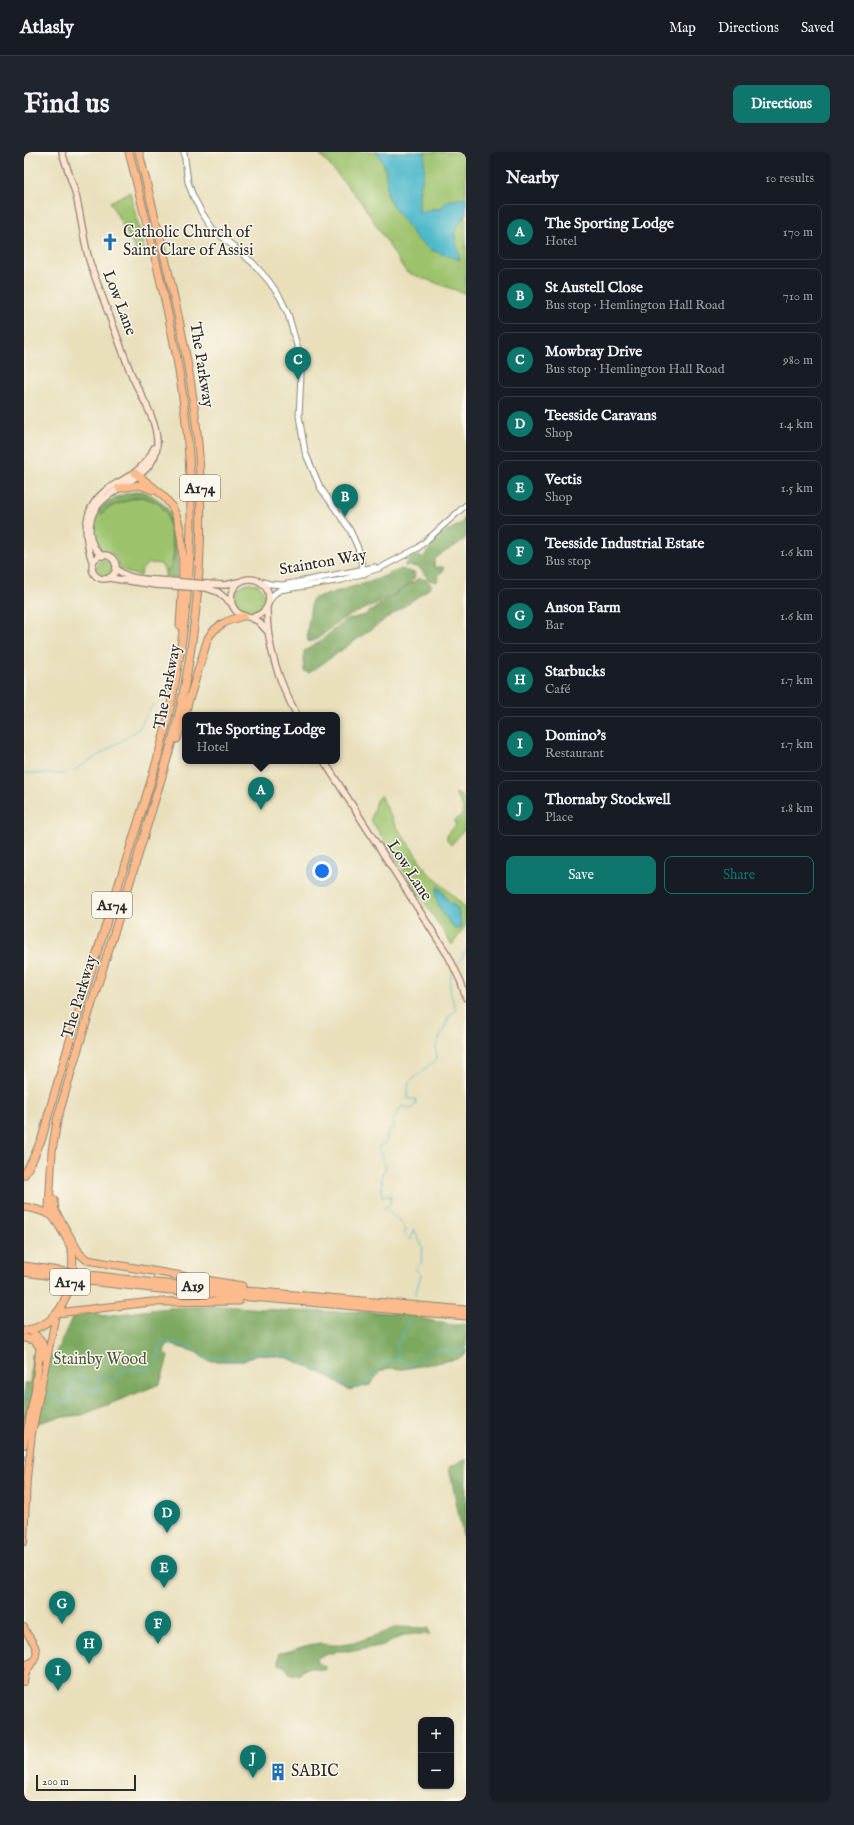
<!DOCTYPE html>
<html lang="en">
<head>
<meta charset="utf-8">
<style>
  :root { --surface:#171b24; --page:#20242c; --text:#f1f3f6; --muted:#9ea1a6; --line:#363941; --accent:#0f766e }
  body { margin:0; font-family:"IM FELL English",serif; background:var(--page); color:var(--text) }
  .controls { position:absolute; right:12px; bottom:12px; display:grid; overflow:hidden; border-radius:8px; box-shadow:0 1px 3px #0004 }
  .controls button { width:36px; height:36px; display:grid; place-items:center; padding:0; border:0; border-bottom:1px solid var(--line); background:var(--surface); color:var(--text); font:20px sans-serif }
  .scale { position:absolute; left:12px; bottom:10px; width:100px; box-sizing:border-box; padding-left:4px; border:2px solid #2b2b2b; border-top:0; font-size:11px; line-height:14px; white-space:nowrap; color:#2b2b2b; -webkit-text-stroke:3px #fbf7ec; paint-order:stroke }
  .you { position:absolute; left:298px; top:719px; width:14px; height:14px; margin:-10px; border:3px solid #fff; border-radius:50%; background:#1a73e8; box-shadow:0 0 0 6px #1a73e833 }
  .badge { display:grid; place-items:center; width:26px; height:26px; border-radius:50%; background:var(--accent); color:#fff; font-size:13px; font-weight:700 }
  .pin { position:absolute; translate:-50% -33px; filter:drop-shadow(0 1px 2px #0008) }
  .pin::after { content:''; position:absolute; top:21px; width:14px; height:12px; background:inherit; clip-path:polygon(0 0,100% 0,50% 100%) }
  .popup { position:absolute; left:158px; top:560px; width:158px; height:52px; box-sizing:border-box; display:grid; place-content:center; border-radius:8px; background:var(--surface); filter:drop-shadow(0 1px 3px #0005); font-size:13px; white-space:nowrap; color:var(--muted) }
  .popup b { font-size:15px; color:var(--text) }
  .popup::after { content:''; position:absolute; left:50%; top:100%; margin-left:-8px; border:8px solid transparent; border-top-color:var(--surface) }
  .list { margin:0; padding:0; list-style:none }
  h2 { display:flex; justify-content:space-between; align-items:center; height:52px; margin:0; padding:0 16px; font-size:17px }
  h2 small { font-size:13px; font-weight:400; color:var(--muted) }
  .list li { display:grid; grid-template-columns:26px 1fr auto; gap:12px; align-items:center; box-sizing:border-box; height:56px; margin:0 8px 8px; padding:0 8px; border:1px solid var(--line); border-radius:8px }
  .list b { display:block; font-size:15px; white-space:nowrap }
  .list p { margin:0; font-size:13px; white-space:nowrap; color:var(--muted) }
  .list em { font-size:13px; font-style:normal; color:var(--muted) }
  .actions { display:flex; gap:8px; padding:12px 16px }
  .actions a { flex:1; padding:9px 0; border:1px solid var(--accent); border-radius:8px; text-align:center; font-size:14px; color:var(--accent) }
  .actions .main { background:var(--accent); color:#fff }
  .map { position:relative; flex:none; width:442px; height:1649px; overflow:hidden; border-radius:8px }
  header { display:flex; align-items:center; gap:24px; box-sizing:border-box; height:56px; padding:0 20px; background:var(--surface); border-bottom:1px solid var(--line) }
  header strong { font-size:19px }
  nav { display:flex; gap:22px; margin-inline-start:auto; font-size:14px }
  .intro { display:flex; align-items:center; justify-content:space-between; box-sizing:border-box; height:96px; padding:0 24px }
  h1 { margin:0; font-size:28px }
  .button { padding:10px 18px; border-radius:8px; background:var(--accent); color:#fff; font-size:14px; font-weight:700 }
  main { display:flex; gap:24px; padding:0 24px }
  aside { flex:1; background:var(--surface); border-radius:8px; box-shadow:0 1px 3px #0004 }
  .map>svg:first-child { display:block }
  .green { fill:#9cc26c; stroke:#64764c; fill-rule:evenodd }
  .forest { fill:#7da860; stroke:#546a46 }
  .water { fill:#4eb9cb; stroke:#3c727b }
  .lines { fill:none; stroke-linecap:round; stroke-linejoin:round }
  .stream { stroke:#4eb9cb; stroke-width:1 }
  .tertiary-casing { stroke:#8a8573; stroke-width:7 }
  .secondary-casing { stroke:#8a8573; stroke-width:8 }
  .primary-casing { stroke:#8a8573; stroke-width:8 }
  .trunk-casing { stroke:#8a8573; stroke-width:9 }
  .tertiary { stroke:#fff; stroke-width:5 }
  .secondary { stroke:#fde4d1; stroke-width:5.5 }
  .primary { stroke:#fbbb8c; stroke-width:6 }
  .trunk { stroke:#fbbb8c; stroke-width:7 }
  .secondary-bridge-casing { stroke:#8a8573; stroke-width:8; stroke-linecap:butt }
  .trunk-bridge-casing { stroke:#8a8573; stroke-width:9; stroke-linecap:butt }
  .secondary-bridge { stroke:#fde4d1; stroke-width:5.5 }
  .trunk-bridge { stroke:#fbbb8c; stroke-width:7 }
  .labels { text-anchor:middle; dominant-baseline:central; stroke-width:3; stroke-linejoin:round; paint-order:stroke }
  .shield { fill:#fbf7ec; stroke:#696865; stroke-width:1 }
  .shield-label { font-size:15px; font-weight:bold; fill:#2b2b2b }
  .poi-label { font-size:16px; fill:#2b2b2b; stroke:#fbf7ec; text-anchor:start }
  .street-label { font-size:16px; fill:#2b2b2b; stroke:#fbf7ec }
  .park-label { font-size:16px; fill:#4d583e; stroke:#fbf7ec }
</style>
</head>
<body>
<header>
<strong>Atlasly</strong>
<nav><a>Map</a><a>Directions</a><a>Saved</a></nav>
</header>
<div class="intro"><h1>Find us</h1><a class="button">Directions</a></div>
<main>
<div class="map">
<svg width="442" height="1649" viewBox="0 0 442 1649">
  <rect width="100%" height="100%" fill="#fbf7ec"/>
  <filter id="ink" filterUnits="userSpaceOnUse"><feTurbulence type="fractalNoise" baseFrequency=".025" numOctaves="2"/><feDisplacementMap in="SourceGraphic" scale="8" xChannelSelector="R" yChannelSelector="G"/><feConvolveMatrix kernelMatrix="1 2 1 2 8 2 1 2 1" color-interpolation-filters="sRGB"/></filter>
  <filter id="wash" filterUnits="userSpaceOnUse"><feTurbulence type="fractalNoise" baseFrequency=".012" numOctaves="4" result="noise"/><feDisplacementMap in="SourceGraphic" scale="16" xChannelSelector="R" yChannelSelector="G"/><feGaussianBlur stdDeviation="0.9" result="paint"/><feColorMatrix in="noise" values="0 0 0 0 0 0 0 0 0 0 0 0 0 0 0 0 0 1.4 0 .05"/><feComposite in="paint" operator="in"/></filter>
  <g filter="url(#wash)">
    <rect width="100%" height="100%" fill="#e9dfbb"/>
    <path class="green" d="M294 0H442V142L382 120 338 51Z
      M106 40 121 100 115 104 86 50Z
      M119 345 134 351 143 361 150 402 147 415 141 420 137 412 125 411 118 417 117 424 105 421 96 416 91 404C86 401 80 401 76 398 64 387 70 369 75 357L77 362C88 352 104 347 119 345Z
      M72 416a8 8 0 1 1 16 0a8 8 0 1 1-16 0Z
      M211 446a15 15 0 1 1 30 0a15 15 0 1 1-30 0Z
      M431 641 438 644 442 649V676L427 693 423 688V682L432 673 430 669 439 662V655Z
      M357 643 369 669 403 719 442 756V773L428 793 347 668 352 648ZM414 735 424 749 434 757 431 777 414 752Z"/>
    <path class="forest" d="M118 339C160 355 153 388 154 426H141V420L147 415 150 402 143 361 134 351 119 345 110 346 84 356 77 363 75 357C85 345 102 341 118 339Z
      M441 363H442C442 369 442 379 442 385 438 392 419 399 411 407L410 415H419L420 418 415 422 413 430 405 428 395 415 380 414 386 406 396 403 399 406 414 384 438 371Z
      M377 417 391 421 390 427C371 447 342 455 317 468 305 474 300 487 284 490L283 480 288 447 351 428Z
      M395 426 403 428 408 433 406 436 285 521 280 519V499L294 491 321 468 341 463Z
      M198 1154 266 1159 354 1160 390 1163 409 1169 429 1173 442 1172V1201L433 1207 379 1217 365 1216 356 1219 346 1233 324 1238 306 1225 264 1206 235 1202 219 1209H184L172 1200 144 1192 140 1198 144 1205 136 1232 58 1263 31 1266 0 1275V1231H6L8 1203 30 1204 48 1166 71 1160 79 1164 143 1156Z
      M442 1307V1399L425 1315Z
      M374 1475 405 1476 406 1483 392 1482 380 1483 360 1493 330 1499H314L292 1506 293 1511 301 1514V1518C295 1520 288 1512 282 1517 279 1518 277 1521 274 1523H267L261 1515 255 1512V1501C268 1500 278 1493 291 1492 299 1491 308 1494 318 1493 338 1490 356 1481 374 1475Z"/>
    <path class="water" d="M352 0H401L400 20 395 40V61L408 57H418L422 49 442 46V62L430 80 436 108 407 98 393 87 366 50C358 30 369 21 352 0Z
      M414 734 424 749 434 757 437 772 435 776 431 777C422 765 407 749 414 734Z"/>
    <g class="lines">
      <path class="stream" d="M51 618 114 578 129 552
        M0 621 42 622
        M432 815 442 798
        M391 1144 397 1122 391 1117 397 1111 399 1096 390 1077 386 1088 380 1082 382 1078 377 1069 360 1056 366 1052 367 1044H358V1022L362 1016 354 995 363 990V979L371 976 368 970 378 954 388 957 392 952V947H384V931L413 907 412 894 426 863 432 858C428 845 422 832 429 819
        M374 1206 372 1193 377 1188 386 1166
        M375 1206 386 1214 410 1197 435 1200 442 1195
        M18 1243 29 1242 38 1251 49 1249 45 1240 54 1224 63 1226 61 1238 73 1239 76 1223 90 1230 95 1218 124 1217 134 1210V1203L140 1188 170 1196 184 1206H202L215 1208 235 1199 265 1204 308 1223 325 1235 342 1232 359 1211 375 1206
        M0 1245 7 1244"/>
    </g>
  </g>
  <g filter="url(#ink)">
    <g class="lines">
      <g class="tertiary-casing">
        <path id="tertiary" d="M160 0 164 30 169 44 178 61 189 77 229 111 244 128 256 145 264 162 274 197 277 223 275 264 281 300 296 335 326 378 334 396 340 422
          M235 429 246 432 259 433 351 415
          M245 450 250 442 256 438 318 428 356 416 394 396 442 353"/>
      </g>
      <g class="secondary-casing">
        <path id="secondary" d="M38 0C42 13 47 27 51 40 58 65 59 92 68 117 81 151 93 185 106 219 115 242 132 264 133 289 136 335 61 332 66 381 67 391 70 398 78 404
          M68 415a12 12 0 1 1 24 0a12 12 0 1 1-24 0Z
          M69 412C58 381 58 353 88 334 106 324 122 316 130 296
          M92 416C102 427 118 427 132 428
          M85 426 132 433
          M207 446a19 19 0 1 1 38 0a19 19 0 1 1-38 0Z
          M183 432 201 433 214 430
          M182 436 194 440 207 451
          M243 455C242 492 255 531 273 563
          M225 465 234 469 243 479
          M300 609 425 805 437 830 442 846"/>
      </g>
      <g class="primary-casing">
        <path id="primary" d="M4 1178C17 1185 22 1191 19 1205
          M0 1293 13 1227
          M0 1390 3 1326 8 1282 32 1162
          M0 1475C4 1488 18 1494 10 1509L0 1513
          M0 1530 2 1521 8 1511"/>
      </g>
      <g class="trunk-casing">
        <path id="trunk" d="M111 321C123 331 137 339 146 352 165 377 158 441 156 473
          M95 336 116 333 129 338
          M153 587 184 486C193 472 204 468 220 464
          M0 1023 8 1009 18 986C43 893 73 801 102 709 118 657 136 605 147 552 162 477 170 401 166 324 162 213 131 107 105 0
          M30 1048 31 1059 56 1102 63 1108 218 1134
          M0 1055C9 1056 19 1059 27 1063 31 1066 33 1072 36 1075 41 1083 46 1091 48 1100 51 1117 44 1149 32 1162 24 1172 12 1177 0 1179
          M27 1063 25 1056 28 999 33 969C60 871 93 775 122 677 134 637 147 598 156 557 174 474 180 388 175 304 168 200 139 101 115 0
          M0 1114 35 1119
          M0 1120 35 1125
          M58 1122 132 1131 442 1158
          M56 1128 136 1137 442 1164
          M33 1161 127 1150 215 1149
          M0 1186 10 1188 16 1195 12 1232"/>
      </g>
      <use href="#tertiary" class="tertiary"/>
      <use href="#secondary" class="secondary"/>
      <use href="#primary" class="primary"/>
      <use href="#trunk" class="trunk"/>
      <g class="secondary-bridge-casing">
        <path id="secondary-bridge" d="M132 428 183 432
          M132 433 182 436"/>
      </g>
      <g class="trunk-bridge-casing">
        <path id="trunk-bridge" d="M35 1119 58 1122
          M35 1125 56 1128"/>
      </g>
      <use href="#secondary-bridge" class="secondary-bridge"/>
      <use href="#trunk-bridge" class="trunk-bridge"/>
    </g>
  </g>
  <defs>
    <g id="church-bare" transform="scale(1.38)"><path d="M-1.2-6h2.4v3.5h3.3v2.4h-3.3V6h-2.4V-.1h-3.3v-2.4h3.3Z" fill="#1f6fb2" stroke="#fbf7ec" stroke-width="2.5" paint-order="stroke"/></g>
    <g id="building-bare" transform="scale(1.38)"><path d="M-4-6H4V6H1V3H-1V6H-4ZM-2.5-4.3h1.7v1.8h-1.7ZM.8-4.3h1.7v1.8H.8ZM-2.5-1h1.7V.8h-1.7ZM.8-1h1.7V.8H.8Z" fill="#1f6fb2" stroke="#fbf7ec" stroke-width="2.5" paint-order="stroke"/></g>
  </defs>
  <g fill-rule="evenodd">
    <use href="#church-bare" x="86" y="90"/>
    <use href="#building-bare" x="254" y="1620"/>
  </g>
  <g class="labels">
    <g class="shield">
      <rect x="156" y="323" width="40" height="26" rx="3"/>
      <rect x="68" y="740" width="40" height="26" rx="3"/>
      <rect x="26" y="1117" width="40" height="26" rx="3"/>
      <rect x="153" y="1121" width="32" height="26" rx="3"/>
    </g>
    <g class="shield-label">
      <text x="176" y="336">A174</text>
      <text x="88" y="753">A174</text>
      <text x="46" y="1130">A174</text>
      <text x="169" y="1134">A19</text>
    </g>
    <g class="poi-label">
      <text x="99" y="81">Catholic Church of<tspan x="99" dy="18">Saint Clare of Assisi</tspan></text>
      <text x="267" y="1620">SABIC</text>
    </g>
    <g class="street-label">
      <text transform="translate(95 151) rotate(69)">Low Lane</text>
      <text transform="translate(177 213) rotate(81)">The Parkway</text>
      <text transform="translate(299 411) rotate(-10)">Stainton Way</text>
      <text transform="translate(144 535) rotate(-79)">The Parkway</text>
      <text transform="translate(385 719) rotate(57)">Low Lane</text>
      <text transform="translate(56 845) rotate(-73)">The Parkway</text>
    </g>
    <g class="park-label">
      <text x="76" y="1208">Stainby Wood</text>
    </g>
  </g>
</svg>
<div class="controls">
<button>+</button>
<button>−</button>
</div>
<div class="scale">200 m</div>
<div class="you"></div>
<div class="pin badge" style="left:237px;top:658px">A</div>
<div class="popup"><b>The Sporting Lodge</b>Hotel</div>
<div class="pin badge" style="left:321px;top:365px">B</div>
<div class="pin badge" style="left:274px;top:228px">C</div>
<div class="pin badge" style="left:143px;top:1381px">D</div>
<div class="pin badge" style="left:140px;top:1436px">E</div>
<div class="pin badge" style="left:134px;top:1492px">F</div>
<div class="pin badge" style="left:38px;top:1472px">G</div>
<div class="pin badge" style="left:65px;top:1512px">H</div>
<div class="pin badge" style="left:34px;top:1539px">I</div>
<div class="pin badge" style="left:229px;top:1626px">J</div>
</div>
<aside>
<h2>Nearby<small>10 results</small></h2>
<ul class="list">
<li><span class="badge">A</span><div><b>The Sporting Lodge</b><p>Hotel</p></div><em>170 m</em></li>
<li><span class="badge">B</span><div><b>St Austell Close</b><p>Bus stop · Hemlington Hall Road</p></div><em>710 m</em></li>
<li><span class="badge">C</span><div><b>Mowbray Drive</b><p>Bus stop · Hemlington Hall Road</p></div><em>980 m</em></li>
<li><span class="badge">D</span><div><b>Teesside Caravans</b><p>Shop</p></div><em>1.4 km</em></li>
<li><span class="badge">E</span><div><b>Vectis</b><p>Shop</p></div><em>1.5 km</em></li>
<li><span class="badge">F</span><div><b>Teesside Industrial Estate</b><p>Bus stop</p></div><em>1.6 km</em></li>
<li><span class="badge">G</span><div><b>Anson Farm</b><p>Bar</p></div><em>1.6 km</em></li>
<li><span class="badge">H</span><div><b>Starbucks</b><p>Café</p></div><em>1.7 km</em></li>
<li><span class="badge">I</span><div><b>Domino's</b><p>Restaurant</p></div><em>1.7 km</em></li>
<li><span class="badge">J</span><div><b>Thornaby Stockwell</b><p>Place</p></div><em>1.8 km</em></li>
</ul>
<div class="actions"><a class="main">Save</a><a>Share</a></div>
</aside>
</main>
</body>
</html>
